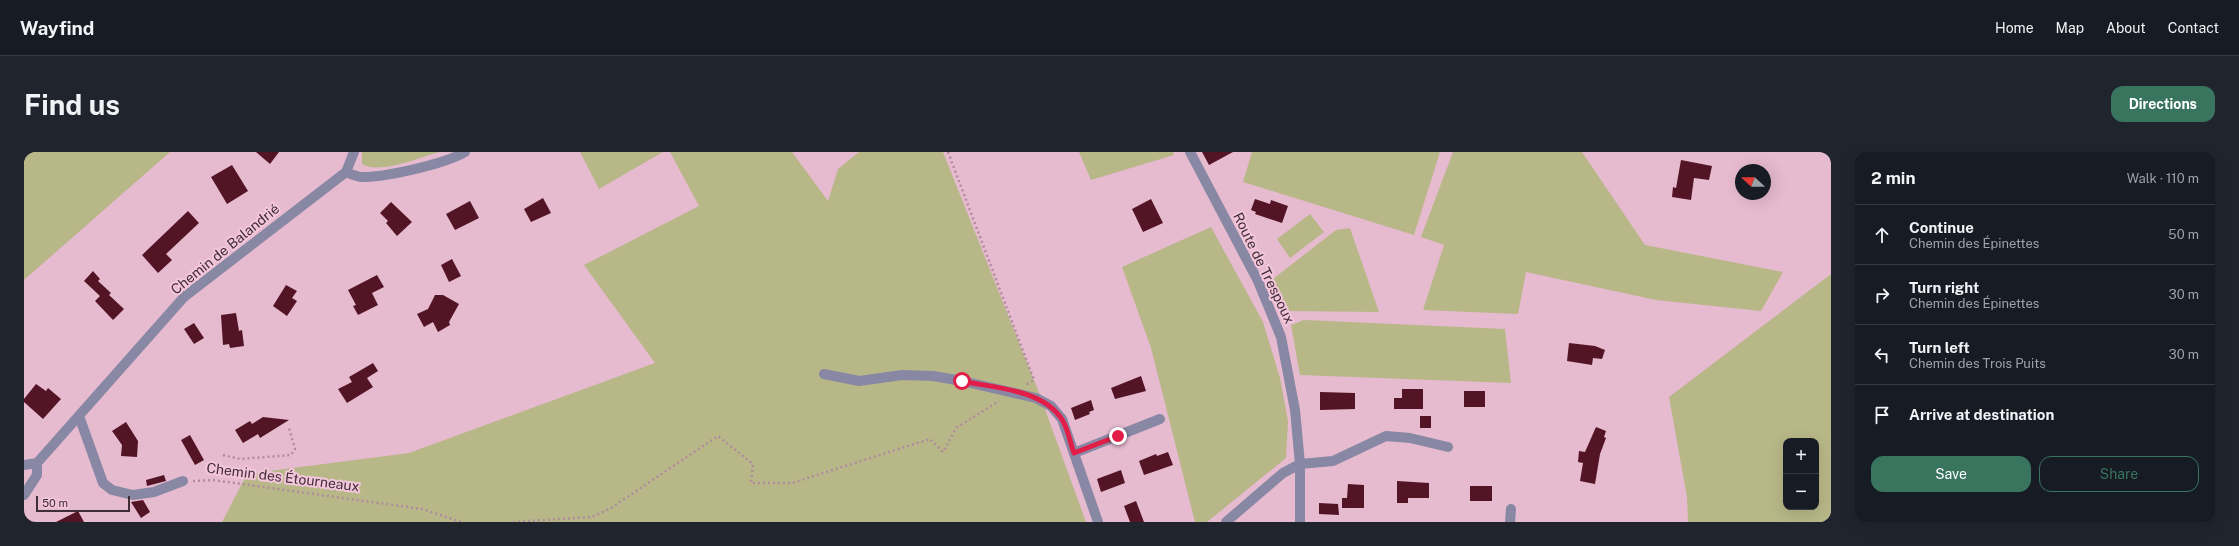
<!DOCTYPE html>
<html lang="en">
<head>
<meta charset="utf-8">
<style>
  :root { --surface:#171b24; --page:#20242c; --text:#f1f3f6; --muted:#9ea1a6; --line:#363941; --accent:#38745e }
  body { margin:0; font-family:"Public Sans",sans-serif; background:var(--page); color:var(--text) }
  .controls { position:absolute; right:12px; bottom:12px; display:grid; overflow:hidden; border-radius:8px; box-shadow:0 4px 16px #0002 }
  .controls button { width:36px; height:36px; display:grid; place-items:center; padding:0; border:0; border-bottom:1px solid var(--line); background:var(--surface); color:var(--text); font:20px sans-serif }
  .compass { position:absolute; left:1711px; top:12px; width:36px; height:36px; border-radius:50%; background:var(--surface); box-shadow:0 4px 16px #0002; rotate:291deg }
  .scale { position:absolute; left:12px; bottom:10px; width:94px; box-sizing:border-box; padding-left:4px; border:2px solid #402e37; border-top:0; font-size:11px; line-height:14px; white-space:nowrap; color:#402e37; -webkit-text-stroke:3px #f4c6dc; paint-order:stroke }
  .stop { position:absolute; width:12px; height:12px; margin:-9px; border:3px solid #e11d48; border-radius:50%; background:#fff }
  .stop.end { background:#e11d48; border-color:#fff; box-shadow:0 1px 4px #0008 }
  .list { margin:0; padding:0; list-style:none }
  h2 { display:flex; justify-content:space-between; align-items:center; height:52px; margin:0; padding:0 16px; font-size:17px }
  h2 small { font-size:13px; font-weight:400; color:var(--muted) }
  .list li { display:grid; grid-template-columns:26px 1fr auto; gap:12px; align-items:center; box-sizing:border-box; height:60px; padding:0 16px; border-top:1px solid var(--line) }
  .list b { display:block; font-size:15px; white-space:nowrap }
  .list p { margin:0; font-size:13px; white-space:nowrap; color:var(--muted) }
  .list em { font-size:13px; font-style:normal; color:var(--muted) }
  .actions { display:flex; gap:8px; padding:12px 16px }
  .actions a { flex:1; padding:9px 0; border:1px solid var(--accent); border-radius:12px; text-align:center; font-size:14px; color:var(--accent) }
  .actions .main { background:var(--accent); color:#fff }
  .icon { flex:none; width:22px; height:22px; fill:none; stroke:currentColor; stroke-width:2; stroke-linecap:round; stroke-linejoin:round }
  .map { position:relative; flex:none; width:1807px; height:370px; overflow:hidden; border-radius:12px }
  header { display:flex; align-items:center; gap:24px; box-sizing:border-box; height:56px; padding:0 20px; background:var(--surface); border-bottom:1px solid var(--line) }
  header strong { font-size:19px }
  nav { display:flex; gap:22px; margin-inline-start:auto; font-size:14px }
  .intro { display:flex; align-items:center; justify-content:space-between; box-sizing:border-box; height:96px; padding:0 24px }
  h1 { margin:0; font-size:28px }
  .button { padding:10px 18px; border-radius:12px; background:var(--accent); color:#fff; font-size:14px; font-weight:700 }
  main { display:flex; gap:24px; padding:0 24px }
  aside { flex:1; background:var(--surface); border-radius:12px; box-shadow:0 4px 16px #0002 }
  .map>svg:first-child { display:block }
  .green { fill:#b8b788; fill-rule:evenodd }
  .building { fill:#531426 }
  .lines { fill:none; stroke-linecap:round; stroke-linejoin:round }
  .path { stroke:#af8c9d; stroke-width:2.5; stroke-dasharray:2 3; stroke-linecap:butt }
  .minor { stroke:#8988a4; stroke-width:10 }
  .route { stroke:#e11d48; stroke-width:5 }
  .labels { text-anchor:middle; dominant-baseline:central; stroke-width:4; stroke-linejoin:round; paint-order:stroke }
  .street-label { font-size:14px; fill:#402e37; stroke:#f4c6dc }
</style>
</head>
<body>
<header>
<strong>Wayfind</strong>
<nav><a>Home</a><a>Map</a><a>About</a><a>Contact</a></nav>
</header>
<div class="intro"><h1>Find us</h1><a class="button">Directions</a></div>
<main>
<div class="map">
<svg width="1807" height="370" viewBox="0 0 1807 370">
  <rect width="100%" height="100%" fill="#e6bacf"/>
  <path class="green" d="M0 0H146L0 128Z
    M338 0H416C396 5 355 23 338 12Z
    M556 0H639L575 37Z
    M646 0H768L804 49 814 17 835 0H919L1014 238 1062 370H198L223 322 385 301 631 211 560 113 675 54Z
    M1055 0H1149L1150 3 1067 28Z
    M1228 0H1416L1390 83 1219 30Z
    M1429 0H1558L1621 93 1759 120 1737 159 1632 148 1502 120 1494 162 1399 158 1420 93 1397 85Z
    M1286 62 1300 80 1266 106 1253 87Z
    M1187 75 1239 170 1256 226 1264 269 1262 306 1183 370H1171L1127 196 1098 115Z
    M1326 76 1355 160 1261 159 1249 127 1312 78Z
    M1807 122V370H1664L1663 345 1645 245ZM1762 289H1792V355H1762Z
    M1280 168 1481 177 1487 231 1276 223 1267 173Z"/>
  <path class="building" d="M232 0H255L246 12Z
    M1178 0H1209L1185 13Z
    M1657 8 1688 14 1685 28 1670 26 1667 48 1648 45 1649 35 1652 36Z
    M208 13 224 39 203 52 187 25Z
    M519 46 527 61 507 70 500 57Z
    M1127 47 1139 71 1119 80 1108 57Z
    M1231 47 1246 52 1247 48 1264 54 1258 71 1231 62 1232 60 1227 58Z
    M446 49 455 66 431 78 422 62Z
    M367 50 388 70 373 84 362 71 364 69 356 61Z
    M164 59 175 71 142 102 148 108 134 121 118 103Z
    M428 107 437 124 425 130 417 113Z
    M69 119 76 127 74 129 87 141 85 143 100 157 89 168 71 149 76 144 60 129Z
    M353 123 360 135 348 141 354 153 334 163 329 154 332 153 324 138Z
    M262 133 273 139 268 146 273 149 263 164 249 154Z
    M411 143H419L435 152 425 170 426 173 414 180 409 170 400 175 393 162 404 157Z
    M212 161 215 179 218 178 220 194 206 196 205 192 199 193 197 163Z
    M170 171 180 186 170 192 160 177Z
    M1545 191 1571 194 1581 198 1578 207 1569 206 1568 213 1543 209Z
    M349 211 354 219 343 226 349 235 323 251 314 237 328 230 325 225Z
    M1117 224 1122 239 1091 247 1087 236Z
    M12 232 22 239 24 236 37 247 19 267 0 250V247Z
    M1378 237H1399V257H1370V246H1378Z
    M1440 239H1461V255H1440Z
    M1296 240 1331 241V257L1296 258Z
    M1067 248 1070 258 1065 260 1066 262 1051 268 1047 256Z
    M1396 264H1407V276H1396Z
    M239 265 265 268 236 286 234 282 219 291 211 278 226 269 228 272Z
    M102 270 114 289 113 305 97 304 98 293 88 279Z
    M1572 275 1582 279 1580 285 1582 286 1576 302 1571 332 1556 329 1559 311 1554 310 1555 299 1561 300Z
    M166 283 180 308 171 313 157 288Z
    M1144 300 1149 313 1120 323 1115 309 1132 302 1133 304Z
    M1097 318 1101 331 1077 340 1073 327Z
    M140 323 142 329 123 334 122 328Z
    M1373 329 1405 331V346H1384V351H1373Z
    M1324 332 1340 333V356H1318V346H1323Z
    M1446 334H1468V349H1446Z
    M119 348 126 360 117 366 107 350Z
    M1112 349 1120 370H1106L1100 354Z
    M1295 351 1314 352 1315 363 1295 362Z
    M54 359 60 370H32Z"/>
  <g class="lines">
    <path class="path" d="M924 0 1010 228 1002 233
      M199 303 216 307 267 303 271 297 265 276
      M169 329 189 328 398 357 437 370
      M489 370 568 365 587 356 694 284 729 312 727 331H768L906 287 919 300 932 276 975 249"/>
    <path class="minor" d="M1166 0 1234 129 1257 185 1271 258 1276 312V370
      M322 20C326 22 332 24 336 25 359 26 421 12 441 0
      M800 222 835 229 878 223 909 224 938 229 1012 246 1027 254 1038 267 1074 370
      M55 264 79 331 88 338 109 343 130 340 159 329
      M1050 301 1136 267
      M13 311 160 145 322 20 330 0
      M0 313 13 311
      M0 343 13 323V311
      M1202 370 1259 321 1276 312 1309 309 1362 284 1386 286 1424 295
      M1486 370 1487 357"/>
  </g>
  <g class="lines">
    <path class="route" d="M938 229C970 236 1017 237 1037 266 1044 275 1046 291 1050 301L1094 284"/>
  </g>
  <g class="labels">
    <g class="street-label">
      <text transform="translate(201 97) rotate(-39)">Chemin de Balandrié</text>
      <text transform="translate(1240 116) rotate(64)">Route de Trespoux</text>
      <text transform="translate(259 325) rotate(7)">Chemin des Étourneaux</text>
    </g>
  </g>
</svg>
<div class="controls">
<button>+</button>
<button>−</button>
</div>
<svg class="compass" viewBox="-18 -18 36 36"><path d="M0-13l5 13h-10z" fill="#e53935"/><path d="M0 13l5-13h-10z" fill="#9ea1a6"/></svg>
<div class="scale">50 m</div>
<div class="stop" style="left:938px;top:229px"></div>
<div class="stop end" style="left:1094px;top:284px"></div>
</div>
<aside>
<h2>2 min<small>Walk · 110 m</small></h2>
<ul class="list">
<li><svg class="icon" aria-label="ahead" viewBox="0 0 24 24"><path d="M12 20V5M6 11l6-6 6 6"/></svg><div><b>Continue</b><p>Chemin des Épinettes</p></div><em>50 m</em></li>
<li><svg class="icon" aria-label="right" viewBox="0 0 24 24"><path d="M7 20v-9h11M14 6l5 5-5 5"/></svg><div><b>Turn right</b><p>Chemin des Épinettes</p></div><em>30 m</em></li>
<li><svg class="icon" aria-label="left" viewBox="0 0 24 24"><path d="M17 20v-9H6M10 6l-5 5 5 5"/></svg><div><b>Turn left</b><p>Chemin des Trois Puits</p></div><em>30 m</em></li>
<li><svg class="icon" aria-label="arrive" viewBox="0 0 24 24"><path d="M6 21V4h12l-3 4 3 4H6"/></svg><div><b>Arrive at destination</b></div></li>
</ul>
<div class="actions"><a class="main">Save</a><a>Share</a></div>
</aside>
</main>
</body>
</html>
